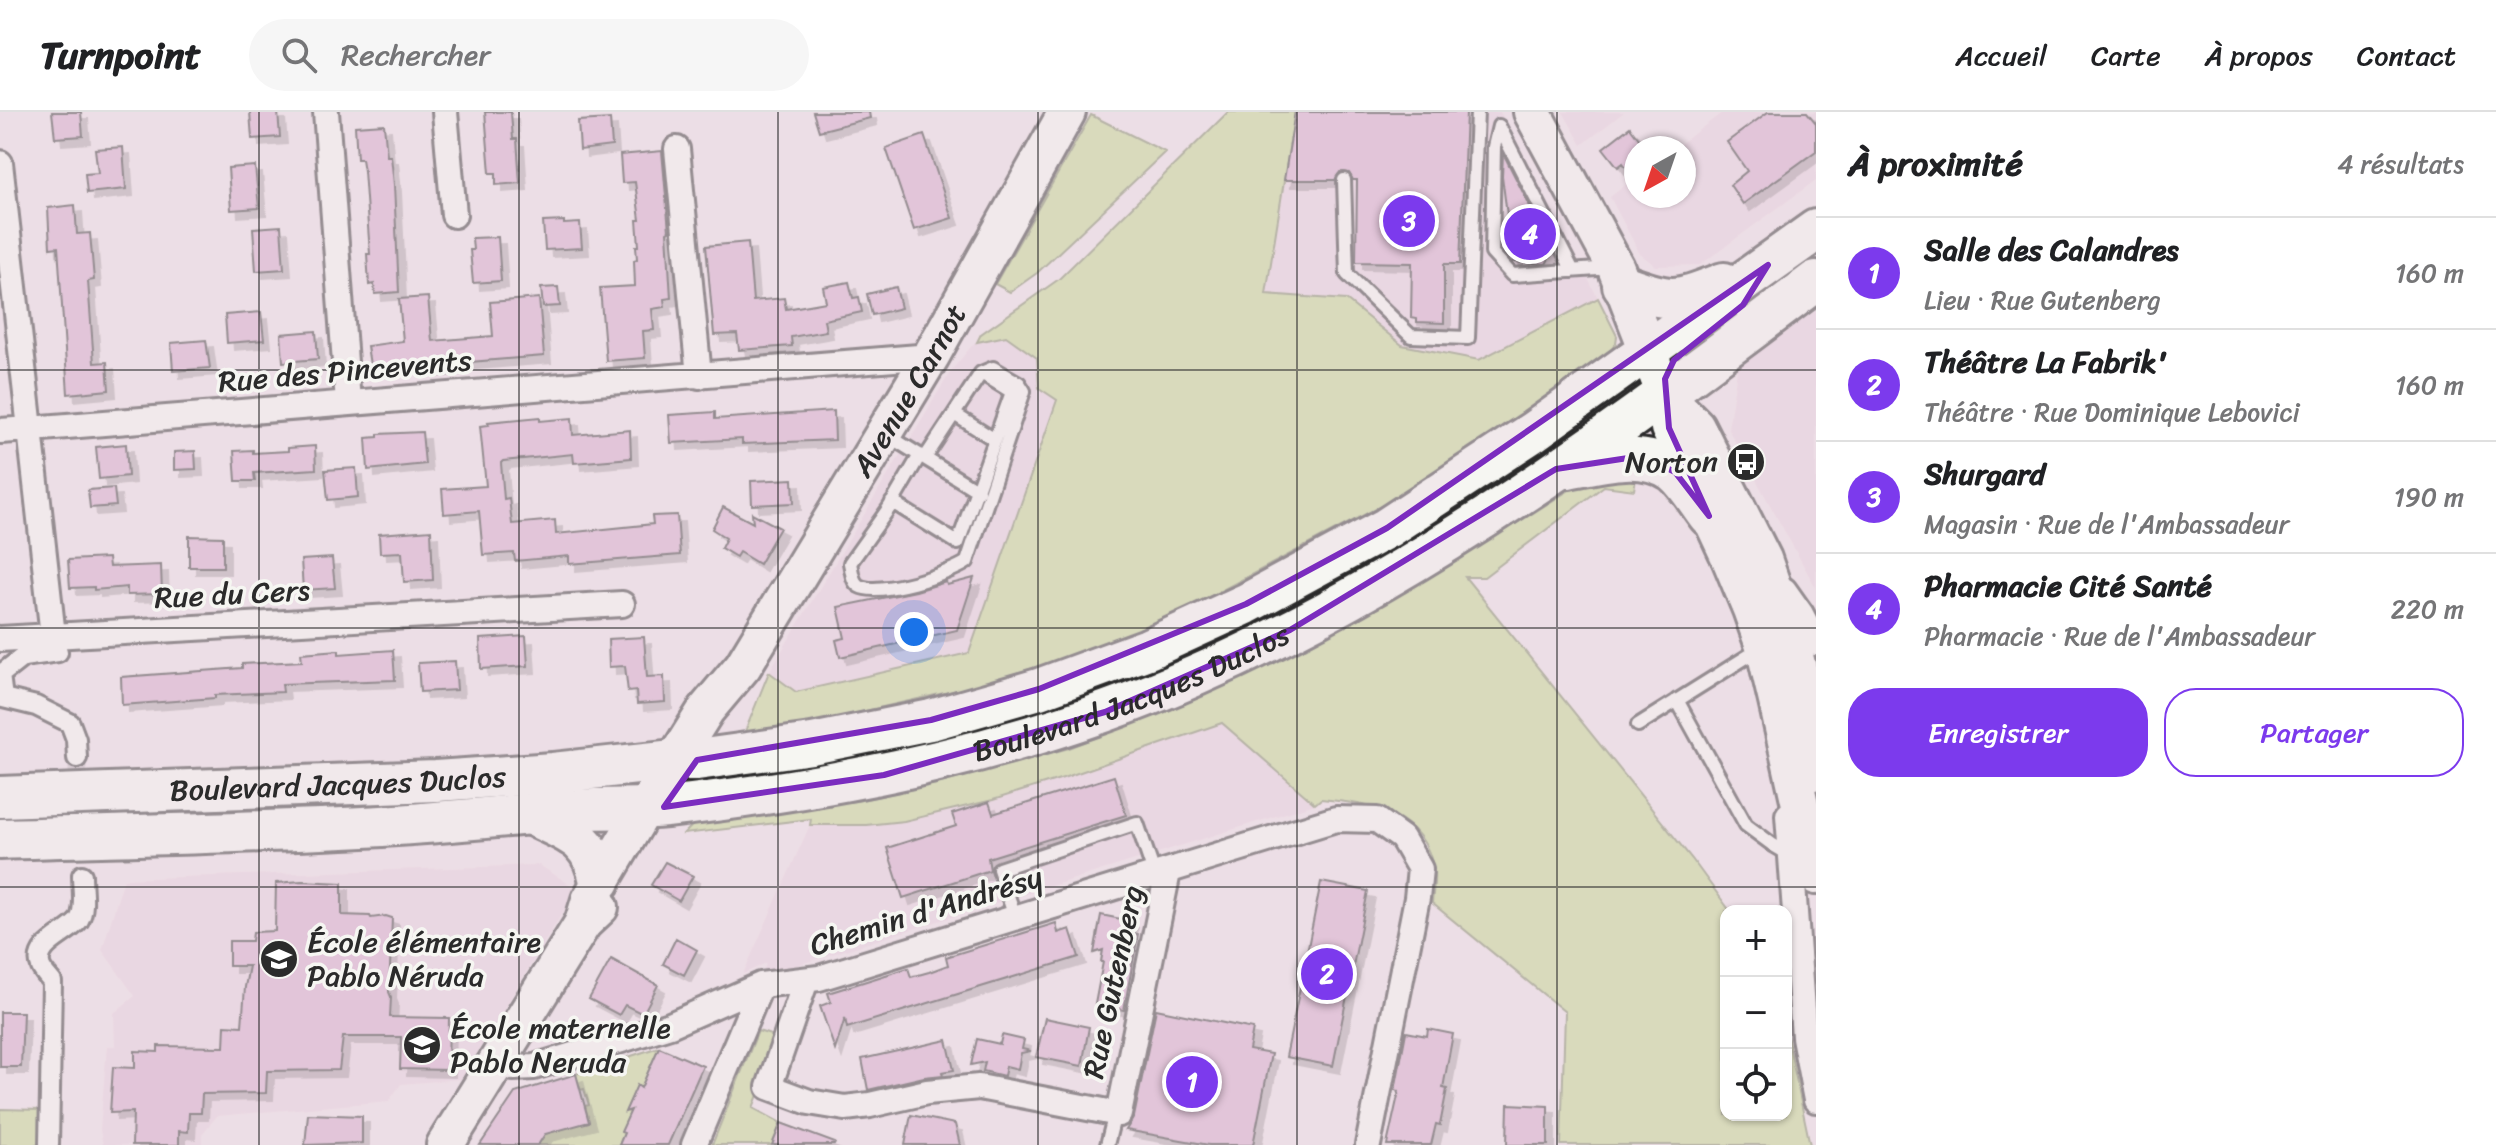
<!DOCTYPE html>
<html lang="fr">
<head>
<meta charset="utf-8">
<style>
  :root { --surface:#fff; --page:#f6f6f6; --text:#202124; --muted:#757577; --line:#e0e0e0; --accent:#7c3aed }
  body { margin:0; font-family:Sriracha,sans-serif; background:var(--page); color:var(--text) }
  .controls { position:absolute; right:24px; bottom:24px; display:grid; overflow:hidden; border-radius:16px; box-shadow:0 2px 6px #0004 }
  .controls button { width:72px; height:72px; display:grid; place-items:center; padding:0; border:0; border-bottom:2px solid var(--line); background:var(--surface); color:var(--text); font:40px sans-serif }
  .compass { position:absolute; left:1624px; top:24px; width:72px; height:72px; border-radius:50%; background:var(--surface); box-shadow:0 2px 6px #0004; rotate:220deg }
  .you { position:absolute; left:914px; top:520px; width:28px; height:28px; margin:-20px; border:6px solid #fff; border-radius:50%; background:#1a73e8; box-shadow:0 0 0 12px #1a73e833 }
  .badge { display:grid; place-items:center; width:52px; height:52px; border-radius:50%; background:var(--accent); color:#fff; font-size:26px; font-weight:700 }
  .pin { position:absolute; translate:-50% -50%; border:4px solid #fff; box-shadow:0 2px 8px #0006 }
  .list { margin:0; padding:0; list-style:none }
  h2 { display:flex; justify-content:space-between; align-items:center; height:104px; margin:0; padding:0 32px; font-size:34px }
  h2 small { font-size:26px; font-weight:400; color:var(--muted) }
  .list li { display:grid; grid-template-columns:52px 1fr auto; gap:24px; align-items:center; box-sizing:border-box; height:112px; padding:0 32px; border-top:2px solid var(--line) }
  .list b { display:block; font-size:30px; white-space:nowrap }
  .list p { margin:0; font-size:26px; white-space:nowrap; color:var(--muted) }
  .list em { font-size:26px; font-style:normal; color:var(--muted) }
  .actions { display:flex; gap:16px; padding:24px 32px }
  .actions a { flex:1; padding:18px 0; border:2px solid var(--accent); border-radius:32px; text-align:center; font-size:28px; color:var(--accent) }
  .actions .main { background:var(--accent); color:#fff }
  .icon { flex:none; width:44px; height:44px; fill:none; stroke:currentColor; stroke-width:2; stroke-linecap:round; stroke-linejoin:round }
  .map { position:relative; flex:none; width:1816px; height:1033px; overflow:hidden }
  header { display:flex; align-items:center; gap:48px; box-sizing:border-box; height:112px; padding:0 40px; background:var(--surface); border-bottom:2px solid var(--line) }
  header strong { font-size:38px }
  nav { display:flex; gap:44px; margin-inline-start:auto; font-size:28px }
  .search { width:560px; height:72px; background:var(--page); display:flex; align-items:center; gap:20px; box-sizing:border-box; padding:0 28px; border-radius:44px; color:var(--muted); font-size:30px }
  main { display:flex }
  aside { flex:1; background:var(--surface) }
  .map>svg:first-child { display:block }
  .built { fill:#e5cedd }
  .green { fill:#c0d58b; stroke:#76805b; stroke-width:2 }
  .building { fill:#d4a7c9; stroke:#2b2b2b; stroke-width:2; filter:url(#shadow) }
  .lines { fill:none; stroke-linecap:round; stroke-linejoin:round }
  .pedestrian-tunnel { stroke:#c5bac1; stroke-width:18; stroke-dasharray:18 9; stroke-linecap:butt }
  .service-casing { stroke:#2b2b2b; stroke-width:18 }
  .pedestrian-casing { stroke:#2b2b2b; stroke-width:24 }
  .minor-casing { stroke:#2b2b2b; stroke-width:30 }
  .secondary-casing { stroke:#2b2b2b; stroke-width:42 }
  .primary-casing { stroke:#2b2b2b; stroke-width:46 }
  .service { stroke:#f6f6f2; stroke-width:12 }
  .pedestrian { stroke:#f6f6f2; stroke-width:18 }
  .minor { stroke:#f6f6f2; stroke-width:24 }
  .secondary { stroke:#f6f6f2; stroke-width:36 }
  .primary { stroke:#f6f6f2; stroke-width:40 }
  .marked { fill:none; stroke:#7b2cbf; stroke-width:6; stroke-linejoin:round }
  .grid { fill:none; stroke:#2b2b2b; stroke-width:2; stroke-opacity:0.55 }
  .labels { text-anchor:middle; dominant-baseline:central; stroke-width:7; stroke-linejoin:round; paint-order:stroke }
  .street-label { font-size:30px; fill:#2b2b2b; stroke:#f6f6f2 }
  .poi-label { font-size:30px; fill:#2b2b2b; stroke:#f6f6f2; text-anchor:start }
</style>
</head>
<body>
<header>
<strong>Turnpoint</strong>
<div class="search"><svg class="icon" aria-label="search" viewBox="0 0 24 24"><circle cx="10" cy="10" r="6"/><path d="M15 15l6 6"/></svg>Rechercher</div>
<nav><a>Accueil</a><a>Carte</a><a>À propos</a><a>Contact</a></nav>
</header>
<main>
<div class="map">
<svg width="1816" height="1033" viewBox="0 0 1816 1033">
  <defs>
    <filter id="shadow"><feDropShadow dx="7" dy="7" stdDeviation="0" flood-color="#0004"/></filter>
  </defs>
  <rect width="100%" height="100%" fill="#ecdee6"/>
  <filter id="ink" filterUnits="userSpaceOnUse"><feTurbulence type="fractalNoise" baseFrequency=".0125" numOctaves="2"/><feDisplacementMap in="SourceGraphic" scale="16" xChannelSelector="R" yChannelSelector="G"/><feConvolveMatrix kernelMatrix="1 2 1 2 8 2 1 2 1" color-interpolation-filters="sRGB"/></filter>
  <g filter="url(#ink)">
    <path class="built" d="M1295 0H1500L1598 186 1479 248 1402 233 1346 188 1266 182Z
      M1563 0H1624L1582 33Z
      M1723 0H1816V68L1700 153 1656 154 1640 142 1610 85 1636 65V84H1684V36H1675Z
      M1816 199V476L1728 317 1738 252Z
      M1006 224 1037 246 1039 276 1057 288 969 541 795 580 769 560 951 259 975 230Z
      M1222 611 1315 692 762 864 766 851 743 862 810 713H866L904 709 992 688 1063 666Z
      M539 753 577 777 461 967 401 972 389 989 217 1004 202 1022V1033H103L100 1018 107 934H115L114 901 135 884 102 838 124 767Z"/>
    <path class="green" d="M1228 0H1295L1266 182 1346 188 1402 233 1479 248 1598 186 1617 224 1616 231 1608 242 1475 344 1179 501 1096 536 975 574 742 627 769 560 796 580 969 541 1057 288 1039 276 1037 246 1006 224 977 230 981 222 1059 167Z
      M1091 3 1165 40 1037 161 1010 180 995 172Z
      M1638 355 1634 378 1604 374 1484 465H1465L1692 747 1730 799H1726V1003H1786V919L1810 1033H1561L1565 900 1432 791C1433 781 1435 769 1434 759 1424 699 1370 692 1321 687L1315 692 1222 611 1063 666 993 688 904 709 866 713H810L811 707 684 722 700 705 809 692 857 689 941 671 1069 636 1184 591 1305 536 1439 460 1595 362Z
      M758 919 780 926 753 996 781 1011 772 1033H712Z
      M659 935 641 976 637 974 626 998 630 1001 622 1019 624 1021 619 1033H538L545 1022 589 1009 585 994 589 993 584 977 580 978 576 962Z
      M0 997 41 998 40 1033H0Z"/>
    <path class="building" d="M52 0H81L83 24 55 26Z
      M250 0H278L280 25 252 27Z
      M485 0H511L513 27H517L520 71 496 73V61H490Z
      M813 0H869L870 6 819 19Z
      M1295 0H1466L1460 152H1444V211L1417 210V207L1411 206 1412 151 1356 150 1357 68H1353L1349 61 1340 60 1335 68H1284Z
      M1768 0H1807L1816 11V39L1743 92 1730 73 1747 59 1727 30Z
      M610 7 612 34 580 38 578 9Z
      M384 12 387 44H391L394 73 399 180 375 182 374 172 369 173 367 142H370L364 59 362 47H357L355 14Z
      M1630 15 1645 35 1636 36V69L1623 51 1618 55 1603 36Z
      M924 23 952 106 914 118 886 36Z
      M123 35 126 77 87 81 85 62 98 61 95 37Z
      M662 39 669 119 667 120 671 186 664 187 665 195 652 197 654 218 643 219 645 246 606 249 600 176 635 174 634 148 637 147 636 134H639L637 108H640L635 70 622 71 620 43Z
      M1503 41 1553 140 1546 152 1513 150 1502 64Z
      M255 54 259 96 231 98 228 56Z
      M75 93 77 122 90 121 94 168 88 169 94 251 107 250 109 278 68 282 58 135 50 136 48 96Z
      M564 109V112L580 111 582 136 545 138 543 110Z
      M281 114 284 157 256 159 253 116Z
      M498 125 501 169 473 171 470 138H473L472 126Z
      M748 130 753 189 784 186 786 197 826 190 823 175 849 170 853 186 859 185 862 200 824 208 826 219 791 225 792 234 739 238 737 222 714 223 706 134Z
      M558 175 560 194 543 195 541 176Z
      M896 175 901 196 872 203 867 182Z
      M428 185 432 229 493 224 490 190 539 186 544 244 458 251V255L429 258 428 252 376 258V253H370L367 234 403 229 399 187Z
      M261 200 264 228 227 231 225 203Z
      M316 219 318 247 283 250 281 222Z
      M206 228 210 256 173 259 171 231Z
      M834 299 835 328 742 332V327L671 331 669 303 715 300V307Z
      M540 305V309L572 306 573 323 630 318 631 346 574 351 573 342 503 349 501 351 504 387 509 386 512 412 555 408 556 422 653 412 652 404 677 403 680 443 569 452V444L515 449 514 441 483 443 479 399 444 402 442 377 486 374 480 314 489 313 488 310Z
      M422 320 425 352 368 358 366 326 378 325V322Z
      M126 332 128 364 99 367 96 335Z
      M315 334 316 357 254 361 255 369H236L234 339 253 338V341L288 339V336Z
      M195 339 196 357 174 358V340Z
      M356 356 358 385 328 388 325 358Z
      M793 367 794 391 752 393 751 369Z
      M114 376 116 394 90 396 88 378Z
      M723 395 753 411 752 401 780 416 759 452 739 440 736 445 721 436 726 426 712 417Z
      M431 418 433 468 404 470 402 440 380 441 379 422Z
      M189 424 223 425V455H189Z
      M108 446 109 455 161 453 162 482 127 483V475L94 478V475L70 476 68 448Z
      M332 446 335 476 303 478 301 448Z
      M974 466 957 518 840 545 836 528 845 526 838 495 916 479 946 470 947 473Z
      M526 524 528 554 481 557 480 527Z
      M644 525 647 565 664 564 665 590 637 592 636 579 628 580 625 554 609 555 608 527Z
      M339 538V542L393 538 395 568 282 572 283 580 215 583V586L122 593 121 565 242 556V552L302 549 301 541Z
      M455 549 457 578 420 580 418 551Z
      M1114 664 1126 703 988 746 990 758 903 786 887 736 956 714 952 702 989 690 993 702Z
      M665 750 693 764 679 789 651 773Z
      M302 769 342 771V803L370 804 371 806 386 804 392 806 389 880 391 885 390 905 449 906 448 958 400 957 401 925H343L339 958 267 959 266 981 202 982 201 1001H189L188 1020 179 1019V1033H132L133 1000 110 1001 113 955 135 956V939L158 940V934L224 935 225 913 242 914 245 875 249 854H229V829H252L253 820 275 819 276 771Z
      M1321 770 1368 779 1333 954 1286 945Z
      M1101 803 1131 809 1128 820 1138 822 1124 898 1095 892 1103 850H1101L1103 838 1094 841Z
      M1056 811 1058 821 1070 817 1079 845 847 916 845 906 835 938 820 894 831 890 828 881 908 856 911 865 929 860 948 853 946 845Z
      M676 826 697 838 684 863 663 852Z
      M611 847 658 873 643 902 625 893 619 903 589 887Z
      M1156 897 1253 917 1249 938 1271 942 1253 1033H1209L1126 1018 1134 1005Z
      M0 900H23L21 955H0Z
      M1045 906 1089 915 1082 954 1036 945Z
      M1428 917 1453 922 1443 976 1447 977 1440 1013 1436 1012 1431 1033H1387L1399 979 1395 978 1406 920 1427 924Z
      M1002 923 1024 928 1022 937 1031 939 1021 941 1018 957 1006 954 1004 964 983 959 985 950 971 953 977 927 1000 932Z
      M947 928 954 958 942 960 943 963 924 965 868 978 862 947Z
      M659 935 703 954 668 1033H619L624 1021 621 1020 631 998 625 1000 637 973 641 976Z
      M576 962 589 1010 545 1022 538 1033H480L515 981Z
      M1508 992 1548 994V1033H1507Z
      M308 1002 362 1004V1031L305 1033Z
      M911 1003 955 1012 960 1033H905Z
      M781 1011 835 1031 834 1033H772Z"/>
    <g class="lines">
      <path class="pedestrian-tunnel" d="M77 646 82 763"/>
      <g class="service-casing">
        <path id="service" d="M1344 68 1347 162 1411 224 1468 226 1477 0
          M1573 159 1499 14 1494 35 1492 141 1512 163 1612 156
          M954 302 995 328
          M887 323 978 379
          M920 343 889 396 850 451C852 459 852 470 859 474 878 485 950 462 967 450L1024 279 1019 271 993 256 981 261
          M892 390 958 431 1012 280 981 261 925 346
          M1677 588 1746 713 1773 733 1792 744
          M1638 613 1761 536
          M1015 805 999 757 1137 711 1155 764
          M1107 1033 1115 1001"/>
      </g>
      <g class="pedestrian-casing">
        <path id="pedestrian" d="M53 524 58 540 23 545 0 563 3 586 36 594 70 611 76 627 77 646
          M49 1033 52 870C49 866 43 860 41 855 32 833 69 822 79 808 86 796 82 777 82 763"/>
      </g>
      <g class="minor-casing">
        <path id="minor" d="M326 0 348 290
          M445 0 454 103
          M677 37 699 264
          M0 51 30 317 931 244
          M0 319 30 317 53 524 622 492
          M1784 478 1801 502 1816 531
          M0 527 53 524
          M1788 703 1804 925 1816 988
          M806 868 769 975 809 990 845 996 870 993 927 980 979 975 1119 1002 1168 760
          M499 948 513 956 534 955 670 913 761 873 819 866 1336 707 1377 708 1402 726 1420 757 1417 786 1368 1033
          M694 1033 761 873"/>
      </g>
      <g class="secondary-casing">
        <g id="secondary">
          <path d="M1532 0 1616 156 1665 283 1669 316 1729 444 1751 497 1764 534 1777 589 1816 764"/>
          <path d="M1665 283 1696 314 1763 447 1791 528 1804 581 1813 660"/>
          <path id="s1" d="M583 811 590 788 644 697 706 598 743 554 931 244 1067 0"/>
          <path d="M445 1033 583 811 600 795"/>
        </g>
      </g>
      <g class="primary-casing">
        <g id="primary">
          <path d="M1623 173C1674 191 1674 190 1724 171"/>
          <path d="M1568 356C1602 350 1642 337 1673 359 1687 370 1698 390 1709 404"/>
          <path id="s2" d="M0 685 436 669 553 661 674 648H697L812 632 931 608 1039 577 1148 537 1246 492 1387 416 1533 320 1816 118"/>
          <path d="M532 703C569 722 591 724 600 769"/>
          <path id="s3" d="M0 727C127 723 255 721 382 714 448 710 513 703 578 698 607 695 636 698 666 695 849 674 1027 638 1197 563 1421 465 1622 316 1816 169"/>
        </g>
      </g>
      <use href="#service" class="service"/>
      <use href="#pedestrian" class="pedestrian"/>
      <use href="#minor" class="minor"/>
      <use href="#secondary" class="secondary"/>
      <use href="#primary" class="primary"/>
    </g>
  </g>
  <path d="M0 0H1816V1033H0ZM1768 153 1743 193 1674 248 1665 267 1669 316 1709 404 1675 360 1656 351 1628 346 1556 357 1290 518 1105 600 884 663 664 695 697 648 931 608 1039 577 1246 492 1387 416Z" fill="#ecdee6" fill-opacity=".55" fill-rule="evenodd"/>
  <path class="marked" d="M1768 153 1743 193 1674 248 1665 267 1669 316 1709 404 1675 360 1656 351 1628 346 1556 357 1290 518 1105 600 884 663 664 695 697 648 931 608 1039 577 1246 492 1387 416Z"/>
  <path class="grid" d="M259 0V1033M519 0V1033M778 0V1033M1038 0V1033M1297 0V1033M1557 0V1033M0 258H1816M0 516H1816M0 775H1816"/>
  <defs>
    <g id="bus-disc" transform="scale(2)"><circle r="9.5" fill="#2b2b2b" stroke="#f6f6f2"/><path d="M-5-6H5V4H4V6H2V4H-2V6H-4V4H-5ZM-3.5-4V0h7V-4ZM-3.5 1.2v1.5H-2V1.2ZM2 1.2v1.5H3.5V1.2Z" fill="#fff"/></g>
    <g id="school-disc" transform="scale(2)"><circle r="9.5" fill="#2b2b2b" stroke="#f6f6f2"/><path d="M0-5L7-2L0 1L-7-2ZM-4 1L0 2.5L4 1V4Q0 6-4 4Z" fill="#fff"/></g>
  </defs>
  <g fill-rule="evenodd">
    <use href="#bus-disc" x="1746" y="350"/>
    <use href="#school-disc" x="279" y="847"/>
    <use href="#school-disc" x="422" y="933"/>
  </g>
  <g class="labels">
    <g class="street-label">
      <text transform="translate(345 259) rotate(-5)">Rue des Pincevents</text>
      <text stroke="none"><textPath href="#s1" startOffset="626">Avenue Carnot</textPath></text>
      <text transform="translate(232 482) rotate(-3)">Rue du Cers</text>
      <text stroke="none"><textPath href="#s3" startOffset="1148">Boulevard Jacques Duclos</textPath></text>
      <text stroke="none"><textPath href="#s2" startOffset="338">Boulevard Jacques Duclos</textPath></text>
      <text transform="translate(926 799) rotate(-17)">Chemin d'Andrésy</text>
      <text transform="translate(1113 870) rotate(-78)">Rue Gutenberg</text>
    </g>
    <g class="poi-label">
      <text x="1718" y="350" text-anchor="end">Norton</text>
      <text x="307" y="830">École élémentaire<tspan x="307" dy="34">Pablo Néruda</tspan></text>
      <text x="450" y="916">École maternelle<tspan x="450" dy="34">Pablo Neruda</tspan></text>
    </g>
  </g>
</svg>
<div class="controls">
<button>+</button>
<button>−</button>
<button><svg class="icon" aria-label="locate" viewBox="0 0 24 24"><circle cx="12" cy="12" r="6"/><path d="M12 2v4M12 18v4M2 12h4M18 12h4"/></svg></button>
</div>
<svg class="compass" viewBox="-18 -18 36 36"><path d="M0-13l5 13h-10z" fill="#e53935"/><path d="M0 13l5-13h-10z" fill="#757577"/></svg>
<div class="you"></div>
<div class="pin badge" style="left:1192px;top:970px">1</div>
<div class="pin badge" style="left:1327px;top:862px">2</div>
<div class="pin badge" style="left:1409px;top:109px">3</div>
<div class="pin badge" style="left:1530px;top:122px">4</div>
</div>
<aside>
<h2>À proximité<small>4 résultats</small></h2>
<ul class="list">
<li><span class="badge">1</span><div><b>Salle des Calandres</b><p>Lieu · Rue Gutenberg</p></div><em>160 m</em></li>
<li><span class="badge">2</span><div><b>Théâtre La Fabrik'</b><p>Théâtre · Rue Dominique Lebovici</p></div><em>160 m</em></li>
<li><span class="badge">3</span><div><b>Shurgard</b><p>Magasin · Rue de l'Ambassadeur</p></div><em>190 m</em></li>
<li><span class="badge">4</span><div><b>Pharmacie Cité Santé</b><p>Pharmacie · Rue de l'Ambassadeur</p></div><em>220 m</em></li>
</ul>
<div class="actions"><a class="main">Enregistrer</a><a>Partager</a></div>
</aside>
</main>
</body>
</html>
